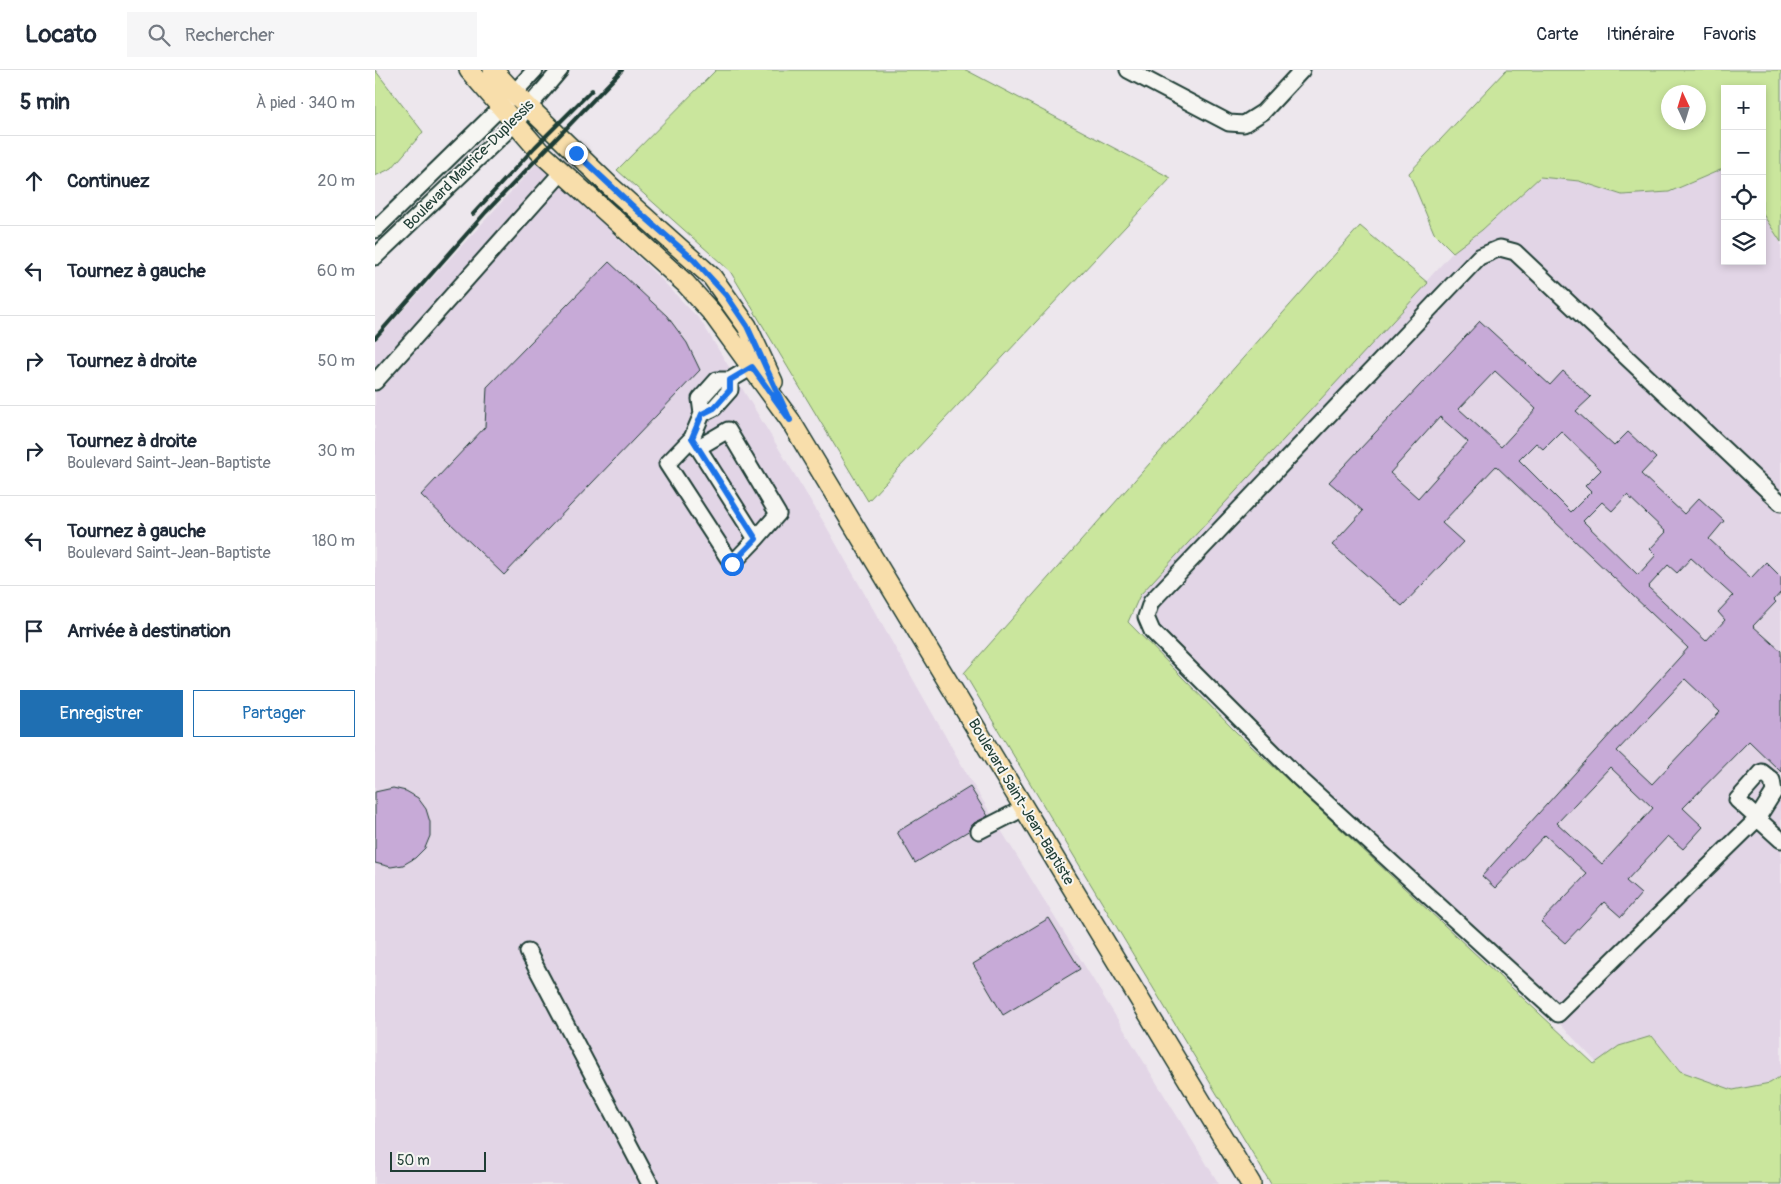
<!DOCTYPE html>
<html lang="fr">
<head>
<meta charset="utf-8">
<style>
  :root { --surface:#fff; --page:#f6f6f7; --text:#1f2937; --muted:#747a83; --line:#e0e1e3; --accent:#1f6fb2 }
  body { margin:0; font-family:Pangolin,sans-serif; background:var(--page); color:var(--text) }
  .controls { position:absolute; right:15px; top:15px; display:grid; overflow:hidden; border-radius:0px; box-shadow:0 2px 8px #0003 }
  .controls button { width:45px; height:45px; display:grid; place-items:center; padding:0; border:0; border-bottom:1px solid var(--line); background:var(--surface); color:var(--text); font:25px sans-serif }
  .compass { position:absolute; left:1286px; top:15px; width:45px; height:45px; border-radius:50%; background:var(--surface); box-shadow:0 2px 8px #0003; rotate:356deg }
  .scale { position:absolute; left:15px; bottom:12px; width:96px; box-sizing:border-box; padding-left:5px; border:2px solid #1f3d34; border-top:0; font-size:14px; line-height:18px; white-space:nowrap; color:#1f3d34; -webkit-text-stroke:4px #f6f6f2; paint-order:stroke }
  .stop { position:absolute; width:15px; height:15px; margin:-11px; border:4px solid #1a73e8; border-radius:50%; background:#fff }
  .stop.end { background:#1a73e8; border-color:#fff; box-shadow:0 1px 5px #0008 }
  .list { margin:0; padding:0; list-style:none }
  h2 { display:flex; justify-content:space-between; align-items:center; height:65px; margin:0; padding:0 20px; font-size:21px }
  h2 small { font-size:16px; font-weight:400; color:var(--muted) }
  .list li { display:grid; grid-template-columns:32px 1fr auto; gap:15px; align-items:center; box-sizing:border-box; height:90px; padding:0 20px; border-top:1px solid var(--line) }
  .list b { display:block; font-size:19px; white-space:nowrap }
  .list p { margin:0; font-size:16px; white-space:nowrap; color:var(--muted) }
  .list em { font-size:16px; font-style:normal; color:var(--muted) }
  .actions { display:flex; gap:10px; padding:15px 20px }
  .actions a { flex:1; padding:11px 0; border:1px solid var(--accent); border-radius:0px; text-align:center; font-size:18px; color:var(--accent) }
  .actions .main { background:var(--accent); color:#fff }
  .icon { flex:none; width:28px; height:28px; fill:none; stroke:currentColor; stroke-width:2; stroke-linecap:round; stroke-linejoin:round }
  .map { position:relative; flex:none; width:1406px; height:1114px; overflow:hidden }
  header { display:flex; align-items:center; gap:30px; box-sizing:border-box; height:70px; padding:0 25px; background:var(--surface); border-bottom:1px solid var(--line) }
  header strong { font-size:24px }
  nav { display:flex; gap:28px; margin-inline-start:auto; font-size:18px }
  .search { width:350px; height:45px; background:var(--page); display:flex; align-items:center; gap:12px; box-sizing:border-box; padding:0 18px; border-radius:0px; color:var(--muted); font-size:19px }
  main { display:flex }
  aside { flex:1; background:var(--surface) }
  .map>svg:first-child { display:block }
  .built { fill:#e2d5e6 }
  .green { fill:#cae69d; stroke:#749268; fill-rule:evenodd }
  .building { fill:#c7aad7; stroke:#1f3d34; fill-rule:evenodd }
  .lines { fill:none; stroke-linecap:round; stroke-linejoin:round }
  .minor-casing { stroke:#1f3d34; stroke-width:19 }
  .major-casing { stroke:#1f3d34; stroke-width:22 }
  .minor { stroke:#f6f6f2; stroke-width:15 }
  .major { stroke:#f8deab; stroke-width:19 }
  .rail { stroke:#1f3d34; stroke-width:4 }
  .route { stroke:#1a73e8; stroke-width:6 }
  .labels { text-anchor:middle; dominant-baseline:central; stroke-width:4; stroke-linejoin:round; paint-order:stroke }
  .street-label { font-size:15px; fill:#1f3d34; stroke:#f6f6f2 }
</style>
</head>
<body>
<header>
<strong>Locato</strong>
<div class="search"><svg class="icon" aria-label="search" viewBox="0 0 24 24"><circle cx="10" cy="10" r="6"/><path d="M15 15l6 6"/></svg>Rechercher</div>
<nav><a>Carte</a><a>Itinéraire</a><a>Favoris</a></nav>
</header>
<main>
<aside>
<h2>5 min<small>À pied · 340 m</small></h2>
<ul class="list">
<li><svg class="icon" aria-label="ahead" viewBox="0 0 24 24"><path d="M12 20V5M6 11l6-6 6 6"/></svg><div><b>Continuez</b></div><em>20 m</em></li>
<li><svg class="icon" aria-label="left" viewBox="0 0 24 24"><path d="M17 20v-9H6M10 6l-5 5 5 5"/></svg><div><b>Tournez à gauche</b></div><em>60 m</em></li>
<li><svg class="icon" aria-label="right" viewBox="0 0 24 24"><path d="M7 20v-9h11M14 6l5 5-5 5"/></svg><div><b>Tournez à droite</b></div><em>50 m</em></li>
<li><svg class="icon" aria-label="right" viewBox="0 0 24 24"><path d="M7 20v-9h11M14 6l5 5-5 5"/></svg><div><b>Tournez à droite</b><p>Boulevard Saint-Jean-Baptiste</p></div><em>30 m</em></li>
<li><svg class="icon" aria-label="left" viewBox="0 0 24 24"><path d="M17 20v-9H6M10 6l-5 5 5 5"/></svg><div><b>Tournez à gauche</b><p>Boulevard Saint-Jean-Baptiste</p></div><em>180 m</em></li>
<li><svg class="icon" aria-label="arrive" viewBox="0 0 24 24"><path d="M6 21V4h12l-3 4 3 4H6"/></svg><div><b>Arrivée à destination</b></div></li>
</ul>
<div class="actions"><a class="main">Enregistrer</a><a>Partager</a></div>
</aside>
<div class="map">
<svg width="1406" height="1114" viewBox="0 0 1406 1114">
  <rect width="100%" height="100%" fill="#ede7ed"/>
  <filter id="ink" filterUnits="userSpaceOnUse"><feTurbulence type="fractalNoise" baseFrequency=".02" numOctaves="2"/><feDisplacementMap in="SourceGraphic" scale="10" xChannelSelector="R" yChannelSelector="G"/><feConvolveMatrix kernelMatrix="1 2 1 2 8 2 1 2 1" color-interpolation-filters="sRGB"/></filter>
  <g filter="url(#ink)">
    <path class="built" d="M163 92 287 210 326 251 451 456 597 713 844 1114H0V271Z
      M1350 98V191H1387V143L1406 172V1006L1395 1013 1358 1020 1305 1001 1277 966 1223 994 1107 872 777 561 764 525 1078 182 1107 160 1165 107 1204 111 1247 125 1294 122Z"/>
    <path class="green" d="M0 0 48 62 17 98 0 106Z
      M341 0H591L796 108 493 431 355 201 242 100Z
      M1131 0H1406V172L1387 143V19H1350V98L1294 122 1247 125 1204 111 1165 107 1107 160 1078 182 1059 163 1034 103ZM1324 22V52H1294V22Z
      M985 156 1053 213 765 525 753 552 861 662 1219 994 1244 976 1277 966 1305 1001 1358 1020 1395 1013 1406 1006V1114H896L589 603Z"/>
    <path class="building" d="M234 192 292 246 312 273 325 300 129 505 46 425 110 357 112 317Z
      M1105 251 1175 315 1188 301 1216 327 1201 341 1239 376 1253 362 1281 388 1266 404 1309 444 1324 428 1349 451 1334 469 1376 508 1391 492 1406 507V522L1399 530 1401 532 1378 556 1406 581V702L1374 671 1308 738 1328 757 1308 779 1293 766 1251 811 1266 824 1246 847 1229 832 1190 873 1166 852 1212 804 1170 765 1120 818 1107 806 1313 578 1121 396 1067 453 1088 472 1027 536 957 475 988 441 954 412ZM1120 301 1161 339 1126 377 1084 339ZM1065 347 1093 372 1043 428 1015 403ZM1186 361 1226 400 1210 416 1216 422 1196 442 1144 390 1161 373 1168 379ZM1252 425 1291 462 1275 479 1281 485 1263 505 1208 451 1227 432 1237 441ZM1316 488 1358 526 1343 542 1350 550 1331 571 1273 517 1293 495 1302 503ZM1310 609 1345 642 1277 714 1242 681ZM1235 697 1278 738 1227 794 1182 753Z
      M595 717 613 746 599 753 595 760 540 793 522 762Z
      M18 718 31 721 43 728 51 739 55 752V766L50 778 40 788 28 795 16 797 0 793V722Z
      M674 848 705 899 628 945 598 894Z"/>
    <g class="lines">
      <g class="minor-casing">
        <path id="minor" d="M753 0 854 53 869 54 888 42 927 0
          M0 160 125 38 160 0
          M0 187 139 54 185 0
          M0 312 187 102
          M327 344 339 338 355 320V310
          M317 368 292 394 357 494 381 469
          M324 377 353 360 403 444 381 469 317 368 327 344 325 329 342 310H355L377 297
          M1406 433 1140 182 1125 178 1104 187 776 532 771 547 777 561 924 708 1183 944 1382 749 1399 722 1397 710 1387 702 1362 730 1406 770
          M604 761 649 738
          M153 882 275 1114"/>
      </g>
      <g class="major-casing">
        <path id="major" d="M94 0 166 83 311 214 337 243 415 350 876 1114
          M118 0 139 23 235 116 337 207 372 256 398 312"/>
      </g>
      <use href="#minor" class="minor"/>
      <use href="#major" class="major"/>
      <path class="rail" d="M98 144 160 77 217 20
        M0 268 111 142 247 0"/>
    </g>
  </g>
  <g class="lines" filter="url(#ink)">
    <path class="route" d="M201 83 264 142 319 190 351 225 372 256 415 350 377 297 355 310V320L339 338 327 344 317 368 381 469 357 494"/>
  </g>
  <g class="labels">
    <g class="street-label">
      <text transform="translate(94 95) rotate(-45)">Boulevard Maurice-Duplessis</text>
      <text transform="translate(646 732) rotate(59)">Boulevard Saint-Jean-Baptiste</text>
    </g>
  </g>
</svg>
<div class="controls">
<button>+</button>
<button>−</button>
<button><svg class="icon" aria-label="locate" viewBox="0 0 24 24"><circle cx="12" cy="12" r="6"/><path d="M12 2v4M12 18v4M2 12h4M18 12h4"/></svg></button>
<button><svg class="icon" aria-label="layers" viewBox="0 0 24 24"><path d="M12 4l9 5-9 5-9-5zM3 14l9 5 9-5"/></svg></button>
</div>
<svg class="compass" viewBox="-18 -18 36 36"><path d="M0-13l5 13h-10z" fill="#e53935"/><path d="M0 13l5-13h-10z" fill="#747a83"/></svg>
<div class="scale">50 m</div>
<div class="stop" style="left:357px;top:494px"></div>
<div class="stop end" style="left:201px;top:83px"></div>
</div>
</main>
</body>
</html>
